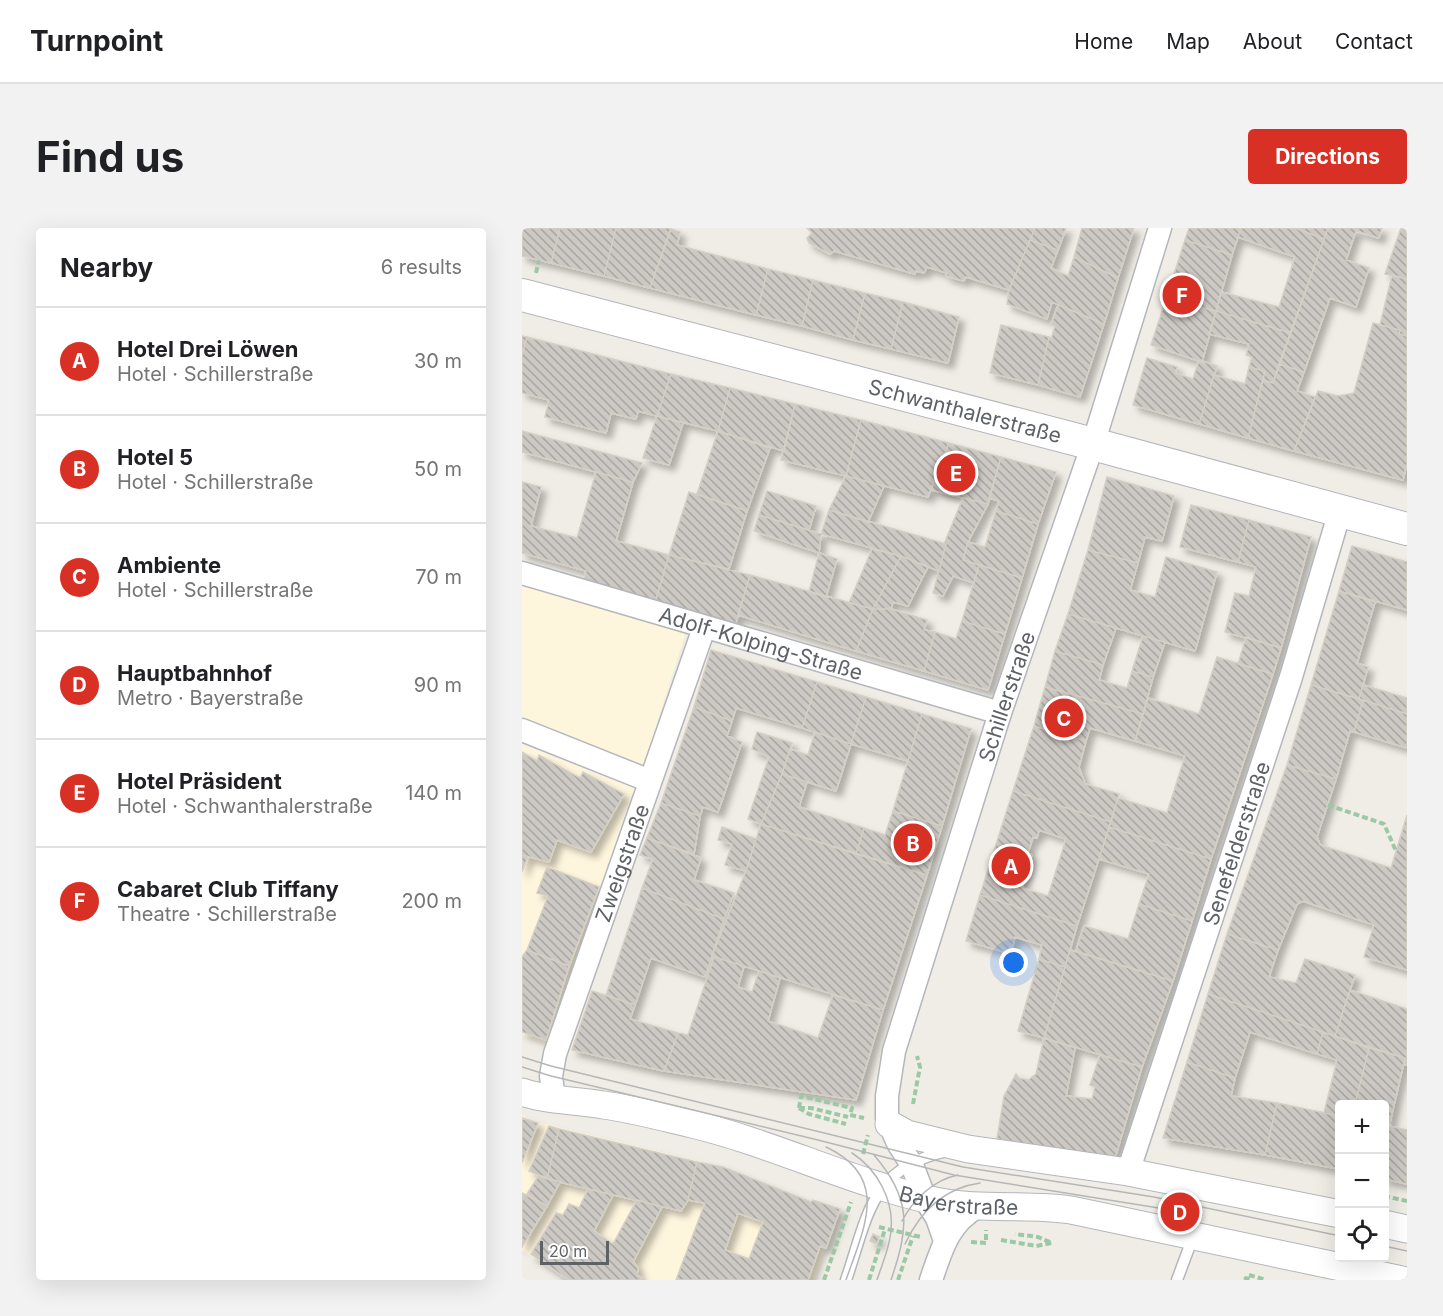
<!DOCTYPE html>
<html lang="en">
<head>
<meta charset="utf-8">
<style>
  :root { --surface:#fff; --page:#f2f2f2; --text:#202124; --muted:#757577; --line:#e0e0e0; --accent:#d93025 }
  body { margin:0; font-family:Inter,sans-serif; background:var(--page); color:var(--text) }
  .controls { position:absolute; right:18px; bottom:18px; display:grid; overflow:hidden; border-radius:6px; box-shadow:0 6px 24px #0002 }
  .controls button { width:54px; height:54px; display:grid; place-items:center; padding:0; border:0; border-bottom:2px solid var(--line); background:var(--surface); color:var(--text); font:30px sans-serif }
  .scale { position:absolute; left:18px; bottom:15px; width:69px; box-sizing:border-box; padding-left:6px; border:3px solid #5e6266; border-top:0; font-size:16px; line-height:21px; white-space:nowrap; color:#5e6266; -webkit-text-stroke:4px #fff; paint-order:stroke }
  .you { position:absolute; left:492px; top:735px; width:21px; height:21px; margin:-15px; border:4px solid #fff; border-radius:50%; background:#1a73e8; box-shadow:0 0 0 9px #1a73e833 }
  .badge { display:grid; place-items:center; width:39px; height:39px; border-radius:50%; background:var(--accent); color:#fff; font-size:20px; font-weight:700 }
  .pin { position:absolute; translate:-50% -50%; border:3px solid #fff; box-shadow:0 2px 6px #0006 }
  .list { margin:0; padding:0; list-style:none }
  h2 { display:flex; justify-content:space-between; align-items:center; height:78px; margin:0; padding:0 24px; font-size:26px }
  h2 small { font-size:20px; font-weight:400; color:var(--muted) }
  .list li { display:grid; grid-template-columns:39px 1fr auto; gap:18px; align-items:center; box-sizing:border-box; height:108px; padding:0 24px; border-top:2px solid var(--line) }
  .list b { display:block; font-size:22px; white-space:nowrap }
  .list p { margin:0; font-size:20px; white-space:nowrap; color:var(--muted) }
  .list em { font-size:20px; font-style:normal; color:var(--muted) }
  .icon { flex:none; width:33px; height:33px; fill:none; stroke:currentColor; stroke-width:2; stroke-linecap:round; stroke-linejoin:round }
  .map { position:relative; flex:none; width:885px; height:1052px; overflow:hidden; border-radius:6px }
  header { display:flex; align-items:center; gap:36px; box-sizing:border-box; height:84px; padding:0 30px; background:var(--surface); border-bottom:2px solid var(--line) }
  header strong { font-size:28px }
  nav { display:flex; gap:33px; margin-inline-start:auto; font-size:21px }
  .intro { display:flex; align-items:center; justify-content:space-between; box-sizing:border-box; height:144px; padding:0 36px }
  h1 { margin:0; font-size:42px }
  .button { padding:15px 27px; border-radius:6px; background:var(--accent); color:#fff; font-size:21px; font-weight:700 }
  main { display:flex; gap:36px; padding:0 36px }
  aside { flex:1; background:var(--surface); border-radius:6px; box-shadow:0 6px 24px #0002 }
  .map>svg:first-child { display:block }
  .commercial { fill:#fef5dd }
  .building { fill:url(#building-back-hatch); stroke:#d5cfc4; stroke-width:1.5; fill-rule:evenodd; filter:url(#shadow) }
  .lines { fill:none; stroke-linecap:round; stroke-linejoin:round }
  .service-casing { stroke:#b3b7bb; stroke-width:13 }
  .minor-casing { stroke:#b3b7bb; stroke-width:25 }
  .tertiary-casing { stroke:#b3b7bb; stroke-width:29 }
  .secondary-casing { stroke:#b2b6bb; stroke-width:34 }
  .path { stroke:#9cc8a6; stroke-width:4; stroke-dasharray:6 3; stroke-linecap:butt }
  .service { stroke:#fff; stroke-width:10 }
  .minor { stroke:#fff; stroke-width:22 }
  .tertiary { stroke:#fff; stroke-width:27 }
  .secondary { stroke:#fff; stroke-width:32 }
  .tram { stroke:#b5b6b6; stroke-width:1.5 }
  .labels { text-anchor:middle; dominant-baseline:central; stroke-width:6; stroke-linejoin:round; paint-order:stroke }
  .street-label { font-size:21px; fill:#5e6266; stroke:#fff }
</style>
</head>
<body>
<header>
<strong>Turnpoint</strong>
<nav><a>Home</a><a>Map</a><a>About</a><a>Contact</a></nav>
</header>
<div class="intro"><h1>Find us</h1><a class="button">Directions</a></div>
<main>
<aside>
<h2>Nearby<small>6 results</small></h2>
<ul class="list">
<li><span class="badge">A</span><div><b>Hotel Drei Löwen</b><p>Hotel · Schillerstraße</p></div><em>30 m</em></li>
<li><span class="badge">B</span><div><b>Hotel 5</b><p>Hotel · Schillerstraße</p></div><em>50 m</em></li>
<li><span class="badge">C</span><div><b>Ambiente</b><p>Hotel · Schillerstraße</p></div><em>70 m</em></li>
<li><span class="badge">D</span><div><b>Hauptbahnhof</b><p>Metro · Bayerstraße</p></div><em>90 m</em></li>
<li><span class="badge">E</span><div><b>Hotel Präsident</b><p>Hotel · Schwanthalerstraße</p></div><em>140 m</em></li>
<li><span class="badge">F</span><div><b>Cabaret Club Tiffany</b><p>Theatre · Schillerstraße</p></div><em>200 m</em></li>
</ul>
</aside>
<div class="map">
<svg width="885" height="1052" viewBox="0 0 885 1052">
  <defs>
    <pattern id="building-back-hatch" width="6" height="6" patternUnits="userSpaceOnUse" patternTransform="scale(1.5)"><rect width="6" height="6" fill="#ccc8c3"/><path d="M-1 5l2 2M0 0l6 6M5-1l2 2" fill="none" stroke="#a9a6a2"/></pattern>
    <filter id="shadow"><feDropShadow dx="5.5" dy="5.5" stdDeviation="3" flood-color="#0004"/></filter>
  </defs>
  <rect width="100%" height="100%" fill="#f0ede6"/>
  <path class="commercial" d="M0 352 164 404 32 819 0 807Z
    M0 890 201 939 289 974 291 972 318 981 292 1052H47L0 1022Z"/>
  <path class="building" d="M0 0H38L29 35 0 28Z
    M38 0H94L82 48 29 35Z
    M94 0H149L128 60 82 48Z
    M285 0H513L487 62 444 49 442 53 424 48 425 45 405 39 402 45 394 43 393 46 312 23 308 26 287 15 285 10 290 5Z
    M513 0H544L536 22 508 12Z
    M560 0H612L596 50 552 29Z
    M667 0H719L710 27 663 12Z
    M719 0H773L802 11 769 105 694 83 699 64 757 79 773 29 716 9Z
    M773 0H806L802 11Z
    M806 0H860L857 10 834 3 824 32 847 40 834 79 808 70 782 144 757 136Z
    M879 0H885V51L863 46Z
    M149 1 158 4 155 17 246 41 234 87 128 60Z
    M508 12 536 22 529 40 546 48 552 29 596 50 582 96 530 74 525 91 485 76 487 62Z
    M663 12 710 27 694 83 644 71Z
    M246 41 291 52 280 98 234 87Z
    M870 47 885 51V108L877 106 878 102 858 97Z
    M291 52 343 65 331 112 280 98Z
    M343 65 381 74 369 121 331 112Z
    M644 71 694 83 680 134 629 117Z
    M381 74 437 89 426 135 369 121Z
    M536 77 582 96 558 169 516 157 527 109 529 111 533 98 529 97Z
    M694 83 769 105 751 155 741 152 743 143 727 139 730 129 724 127 727 116 687 106Z
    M851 95 878 102 877 106 885 108V236L881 252 772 223 796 163 816 168 832 165Z
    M479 97 527 109 516 157 468 145Z
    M0 108 5 109 0 127Z
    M5 109 149 146 135 188 116 183 114 191 89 185 84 205 23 189 27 172 0 165V127Z
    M625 130 655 139 653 145 671 151 677 132 695 138 677 196 611 177Z
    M757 136 782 144 775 163 793 169 772 223 726 210 741 152 751 155Z
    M727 139 743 143 726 210 677 196 692 147 723 156Z
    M149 146 208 160 196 203 135 188Z
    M208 160 273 176 262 223 196 203Z
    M273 176 339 192 324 248 259 232Z
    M135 188 161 195 147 237 121 230Z
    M339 192 427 215 406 269 324 248Z
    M0 203 120 235 111 254 0 224Z
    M196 203 248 220 225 283 175 266Z
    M427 215 479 229 466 276 409 262Z
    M479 229 534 244 516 296 474 283 477 273 467 270Z
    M74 244 111 254 94 313 147 327 133 375 61 355 64 343 0 325V254L19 259 9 298 55 310Z
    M324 248 362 258 346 294 307 282Z
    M585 249 652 268 640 313 623 309 616 335 566 322Z
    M245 263 294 278 287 302 237 287Z
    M167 264 225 283 207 341 147 327Z
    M441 270 466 276 446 314 441 332 457 337 452 355 431 348 421 368 411 365 424 316H422Z
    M669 277 727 292 716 334 658 319Z
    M307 282 424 316 417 343 379 328 299 306Z
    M474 283 516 296 500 350 441 332 446 314 463 319Z
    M237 287 299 306 297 325 232 303Z
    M727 292 789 309 759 420 703 404 713 365 727 368 734 339 716 334Z
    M830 318 885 334V382L817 363Z
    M350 321 379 328 351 381 327 375Z
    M566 322 616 335 608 362 633 369 644 329 695 344 673 423 546 386Z
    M297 325 315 331 304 369 287 364Z
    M147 327 228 347 213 398 133 375Z
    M379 328 406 339 386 378 371 374 369 381H351Z
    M457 337 500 350 483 406 440 393Z
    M228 347 351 381 334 423 216 387Z
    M817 363 853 374 835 435 846 439 837 471 789 457Z
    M351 381H369L405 392 402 402 413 404 402 443 334 423Z
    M546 386 594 400 581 437 533 423Z
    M440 393 483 406 466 462 402 443 413 404 434 411Z
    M621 408 643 414 631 449 610 443Z
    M724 409 759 420 751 446 716 436Z
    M189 422 295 454 280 500 214 480 210 493 172 479Z
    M533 423 581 437 577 452 605 460 610 443 631 449 621 486 523 459Z
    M695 429 751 446 689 631 587 599 596 570 645 585 663 528 613 513 626 470 677 486Z
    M295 454 344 469 329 516 280 500Z
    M789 457 841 472 832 504 828 503 814 551 765 537Z
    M841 457 885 470V486L837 471Z
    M523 459 621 486 613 513 568 500 564 513 512 498Z
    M344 469 400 486 386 533 329 516Z
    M841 472 885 486V520L832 504Z
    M172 479 210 493 205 508 220 514 196 584 181 579 178 588 139 575Z
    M400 486 449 501 420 598 371 583Z
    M512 498 564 513 557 539 563 556 597 566 589 594 491 563Z
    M235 504 270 515 260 546 239 596 226 591 247 529 230 521Z
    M293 504 329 516 314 563 260 546 268 521 286 527Z
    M0 524 15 533 17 527 58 550 61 544 102 566 69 624 35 612 27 634 0 627Z
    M765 537 814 551 795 609 798 617 869 640 885 587V742L842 729 852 697 781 673 775 676 756 722 705 706Z
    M260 546 285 554 277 579 342 600 334 626 239 596Z
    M491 563 589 594 555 698 458 667ZM517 602 544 611 526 668 500 660 510 627 506 625 511 609 515 610Z
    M139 575 178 588 172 626 125 610Z
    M371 583 420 598 405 647 334 626 342 600 363 607Z
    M239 596 405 647 361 782 190 728 224 643Z
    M200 599 234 611 224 643 203 637 210 616 196 612Z
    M587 599 689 631 670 693 617 676 627 646 577 631Z
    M125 610 179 630 172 652 212 665 202 691 120 660 131 631 118 627Z
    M0 627 6 629 0 644Z
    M25 639 77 659 47 738 5 722 26 668 15 665Z
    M120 660 202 691 183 749 129 730 113 777 84 767Z
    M458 667 555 698 543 739 517 731 520 717 493 709 489 726 444 713Z
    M617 676 670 693 651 753 554 723 562 698 606 711Z
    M705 706 756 722 747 749 774 755 783 731 833 747 813 808 686 766Z
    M5 722 47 738 24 812 0 804V729Z
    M548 722 651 753 620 839 522 810Z
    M192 729 222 738 216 759 230 764 237 743 258 750 246 793 296 810 311 767 361 782 334 872 142 843 156 805 166 807Z
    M517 731 543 739 522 810 496 803Z
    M828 762 885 781V837H882L883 830 813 808Z
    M70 763 113 777 108 791 156 805 142 843 50 822Z
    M686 766 801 804 795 826 728 804 713 850 665 834Z
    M801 804 847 820 833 876H818V888L802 885 815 832 795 826Z
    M522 810 553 820 544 868 570 871 573 859 568 857 578 827 620 839 593 930 475 911 482 868 494 846 497 850 506 852 514 846Z
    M847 820 883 830 862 920V876H833Z
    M665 834 713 850 709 868 755 875 743 927 641 910Z
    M755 875 818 888 817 941 743 927Z
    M0 890 16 895 0 935Z
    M27 898 37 901 25 951 7 943Z
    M867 898 885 902V956L862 951V920Z
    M37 901 175 934 166 972 159 983 25 951Z
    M175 934 201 939 289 974 291 972 318 981 304 1020 298 1018 286 1052H154L183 975 166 972ZM216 985 241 994 227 1031 203 1022Z
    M17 947 38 954 25 978 5 966Z
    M66 961 91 967 72 1003 91 1016 115 972 140 979 111 1034 116 1039 115 1047 120 1050 118 1052H47L9 1026 34 985 41 987 47 976 57 980Z
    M0 965 25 978 0 1019Z
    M351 1006 357 1009 355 1016 348 1013Z"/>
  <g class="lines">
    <g class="service-casing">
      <path id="service" d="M324 1052C346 988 348 940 425 923
        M655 1052 671 1009"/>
    </g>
    <g class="minor-casing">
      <g id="minor">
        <path id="s1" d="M0 345 478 485"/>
        <path d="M0 502 128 553"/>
        <path id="s2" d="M32 872 29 848 33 826 182 400"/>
        <path id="s3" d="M606 944 769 449 818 283"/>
        <path id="s4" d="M423 1013 415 990 403 971 390 937 376 915 365 890V868L372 823 478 485 571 216 638 0"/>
        <path d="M409 1052C419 1023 426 995 455 979"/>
      </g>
    </g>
    <g class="tertiary-casing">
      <g id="tertiary">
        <path id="s5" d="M0 864C26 873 54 872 81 877 111 881 140 889 170 896 253 916 330 955 413 973 458 983 504 975 549 982L880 1052"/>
        <path d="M367 896 385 906 446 921 606 944 818 986"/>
        <path d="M862 996 885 1001"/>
      </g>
    </g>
    <g class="secondary-casing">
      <g id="secondary">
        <path id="s6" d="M0 67 571 216 885 301"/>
      </g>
    </g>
    <path class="path" d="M14 45 17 32
      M806 577 862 596 874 623
      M391 876 398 839 395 828
      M277 880 279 868 330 880 328 887 342 890
      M277 880 287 886 324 896
      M277 880H289L326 889
      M341 926 346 907
      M862 968 885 973
      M357 999 399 1009
      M479 1012 514 1018 530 1015 516 1009 493 1006
      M449 1014 464 1015V1002
      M727 1047 744 1052
      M302 1052 329 974
      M347 1052 363 1001
      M376 1052 391 1008
      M723 1052 724 1050 729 1052"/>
    <use href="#service" class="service"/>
    <use href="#minor" class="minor"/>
    <use href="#tertiary" class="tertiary"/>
    <use href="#secondary" class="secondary"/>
    <path class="tram" d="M0 829 29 838 441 939 632 969 818 1008
      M0 839 29 848 296 912 432 947 680 987
      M304 919C369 949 342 1000 324 1052
      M330 925C355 941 372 972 369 1002 368 1019 360 1036 355 1052
      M352 927C390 971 387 999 369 1052
      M380 993C391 972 411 952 436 947
      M383 1016C398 984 422 960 458 955
      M862 1018 885 1023"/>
  </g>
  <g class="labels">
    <g class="street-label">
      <text stroke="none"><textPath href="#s6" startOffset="458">Schwanthalerstraße</textPath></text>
      <text stroke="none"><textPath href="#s1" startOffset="249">Adolf-Kolping-Straße</textPath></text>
      <text stroke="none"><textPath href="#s4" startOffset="576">Schillerstraße</textPath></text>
      <text stroke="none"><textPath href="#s3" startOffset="346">Senefelderstraße</textPath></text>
      <text stroke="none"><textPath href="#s2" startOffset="249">Zweigstraße</textPath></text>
      <text stroke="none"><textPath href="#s5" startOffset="452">Bayerstraße</textPath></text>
    </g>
  </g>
</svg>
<div class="controls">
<button>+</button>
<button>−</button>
<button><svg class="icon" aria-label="locate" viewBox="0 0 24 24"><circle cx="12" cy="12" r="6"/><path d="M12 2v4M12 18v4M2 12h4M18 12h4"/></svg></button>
</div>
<div class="scale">20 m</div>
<div class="you"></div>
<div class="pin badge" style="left:489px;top:638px">A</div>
<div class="pin badge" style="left:391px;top:615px">B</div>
<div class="pin badge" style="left:542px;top:490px">C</div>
<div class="pin badge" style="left:658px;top:984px">D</div>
<div class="pin badge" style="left:434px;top:245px">E</div>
<div class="pin badge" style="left:660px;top:67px">F</div>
</div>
</main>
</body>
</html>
